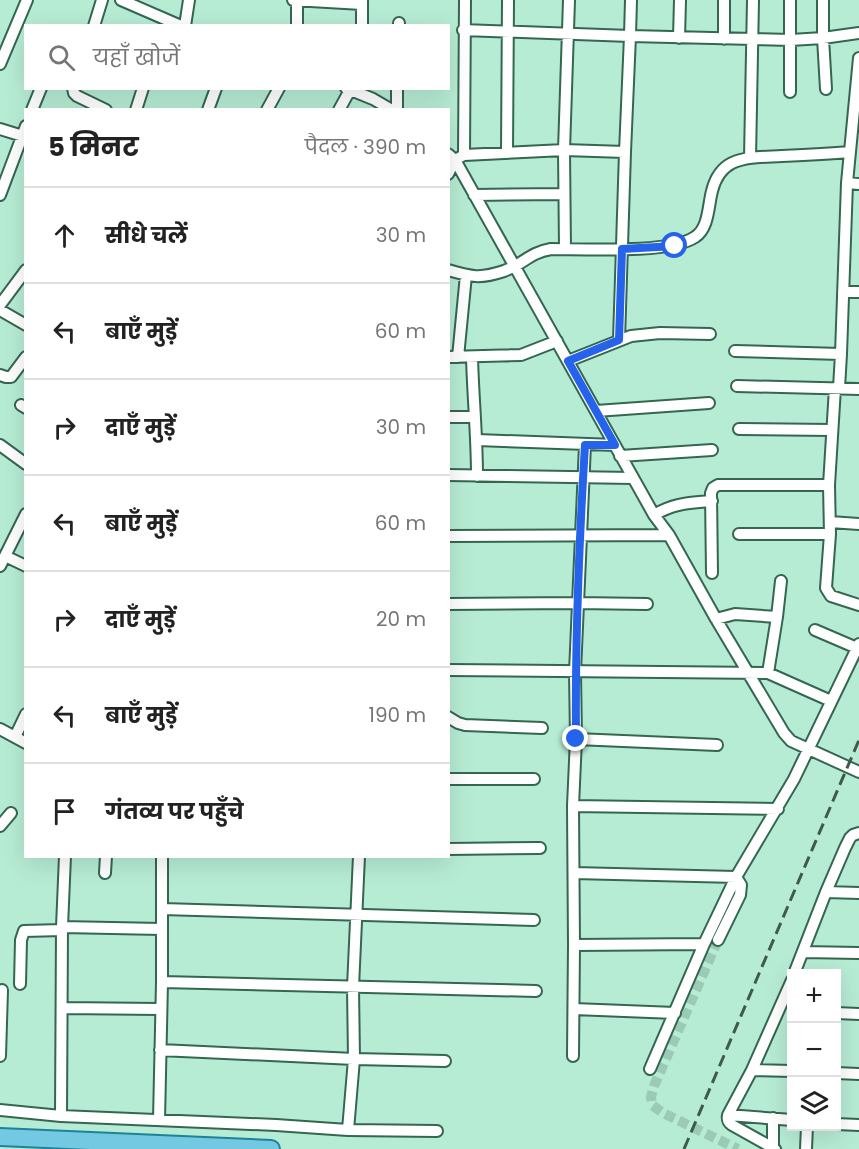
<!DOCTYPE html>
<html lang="hi">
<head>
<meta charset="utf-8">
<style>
  :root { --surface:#fff; --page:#f2f2f2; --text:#222; --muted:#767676; --line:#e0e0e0 }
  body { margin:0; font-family:Poppins,"Noto Sans Devanagari",sans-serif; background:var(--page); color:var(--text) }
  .controls { position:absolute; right:18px; bottom:18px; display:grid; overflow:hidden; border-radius:0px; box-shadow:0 6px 24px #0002 }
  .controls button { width:54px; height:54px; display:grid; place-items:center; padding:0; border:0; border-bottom:2px solid var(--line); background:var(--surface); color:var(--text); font:30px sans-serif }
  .stop { position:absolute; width:18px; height:18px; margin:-14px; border:4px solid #2563eb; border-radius:50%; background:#fff }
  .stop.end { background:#2563eb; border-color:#fff; box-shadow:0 2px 6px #0008 }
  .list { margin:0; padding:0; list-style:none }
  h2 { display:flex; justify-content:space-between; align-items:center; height:78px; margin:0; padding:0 24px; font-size:26px }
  h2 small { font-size:20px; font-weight:400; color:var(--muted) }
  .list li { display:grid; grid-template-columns:39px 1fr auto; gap:18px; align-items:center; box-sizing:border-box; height:96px; padding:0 24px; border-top:2px solid var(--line) }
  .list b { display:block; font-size:22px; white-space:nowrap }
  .list em { font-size:20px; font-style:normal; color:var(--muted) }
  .icon { flex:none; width:33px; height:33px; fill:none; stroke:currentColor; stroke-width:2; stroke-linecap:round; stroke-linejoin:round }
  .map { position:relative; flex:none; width:859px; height:1149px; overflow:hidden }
  .search { position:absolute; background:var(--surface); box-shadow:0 6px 24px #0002; left:24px; top:24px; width:426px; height:66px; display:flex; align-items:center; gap:15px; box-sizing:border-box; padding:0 21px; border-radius:0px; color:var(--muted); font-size:22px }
  .panel { position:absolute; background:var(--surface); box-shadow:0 6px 24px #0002; left:24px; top:108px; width:426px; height:750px; border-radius:0px }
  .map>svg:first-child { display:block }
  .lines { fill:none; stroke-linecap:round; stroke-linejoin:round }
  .minor-tunnel { stroke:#9bcab5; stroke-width:10; stroke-dasharray:10 5; stroke-linecap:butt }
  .minor-casing { stroke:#346652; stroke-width:14 }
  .primary-casing { stroke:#1e829a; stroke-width:20 }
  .minor { stroke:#fff; stroke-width:10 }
  .primary { stroke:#73c8e2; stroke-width:16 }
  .rail { stroke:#3f594d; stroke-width:3; stroke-dasharray:12 6; stroke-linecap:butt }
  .route { stroke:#2563eb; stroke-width:8 }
</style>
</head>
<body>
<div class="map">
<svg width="859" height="1149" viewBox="0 0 859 1149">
  <rect width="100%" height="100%" fill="#b7ecd4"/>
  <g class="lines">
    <path class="minor-tunnel" d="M718 940 654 1086 651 1097 652 1105 663 1113 738 1149"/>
    <g class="minor-casing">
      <path id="minor" d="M121 0 181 26
        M293 0 362 4
        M297 0V26
        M823 0V38L826 89
        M94 26 102 0
        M185 26 189 0
        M362 26V0
        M399 26V23
        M463 30 630 36 631 0
        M679 38 680 0
        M724 39V0
        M0 64 27 0
        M73 88 74 93 77 96 106 110
        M346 88 373 99 392 110
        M790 92V0
        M32 110 41 88
        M136 110 143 88
        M208 110 216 88
        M267 110 279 88
        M339 110 350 90
        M397 110V88
        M0 129 26 137
        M507 152 508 0
        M448 154 455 160 654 515 669 535 716 619 784 733 791 741 859 772
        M464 155 564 150 625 152 630 36 791 40 823 38 859 33
        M750 158 753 0
        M448 174 455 160 464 155 465 0
        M847 183 859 184
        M0 195 26 126
        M474 195 564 194
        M565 249 564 150 569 0
        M448 270C472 277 480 279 504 271 508 269 513 268 517 265 530 257 535 252 551 249 584 249 670 254 695 237 709 228 708 206 712 191 715 179 720 169 732 163 747 156 766 157 782 156 805 155 827 154 850 152
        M843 292H859
        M0 305 26 270
        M0 310 26 325
        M619 340 625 152
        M735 351 841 354 839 388
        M841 354 847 183 859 58
        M448 357 521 355 557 341
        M458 357 466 275
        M472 357C473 396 477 436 477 476
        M568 361 631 336 660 333 710 334
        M0 375 6 377H11L26 357
        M737 386 859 389
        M835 388 829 485 830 534 826 588 831 596 859 605
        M21 405 26 408
        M596 411 709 403
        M448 417H474
        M739 429 832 430
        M477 440 615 445
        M0 445 26 464
        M620 456 712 450
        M448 475 633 478
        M654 515C674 503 689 503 712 501
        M830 522 859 524
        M739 534H830
        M448 536 669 535
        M5 556 26 566
        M0 566 26 514
        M712 573 711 493 713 488 718 485H829
        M448 604 577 603 647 604
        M716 619 735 614 777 617
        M815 630 857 648
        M448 670 768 673 831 701
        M768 673 777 617 781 581
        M448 717 458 723 465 725 542 728
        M0 729 26 743
        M15 737 26 714
        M576 739 717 745
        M448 779H534
        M573 806 778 809
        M0 826 11 813
        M448 849 540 848
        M105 873 106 856
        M574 873 736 877 741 885 740 895 718 940
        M826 892 859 893
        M162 909 534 920
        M62 927 161 929
        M574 945 704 944
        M803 952 859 953
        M794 974 826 892 845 848 850 838 853 835 859 833
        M162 982 536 991
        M20 984 21 940 24 931 62 930
        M62 1008 160 1009
        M574 1009 675 1013
        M836 1013 859 1014
        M160 1050 354 1059 445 1061
        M0 1056 2 990
        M573 1056 574 945 573 806 576 739 575 672 585 445
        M650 1069 704 944 736 877 794 779 859 644
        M752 1070 792 1071
        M836 1073 859 1074
        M0 1110 61 1116 276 1125 348 1130 437 1131
        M728 1115 792 1120
        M61 1116 62 927 65 856
        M159 1120 162 982V856
        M836 1124 859 1125
        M348 1130 354 1059 353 987 359 856
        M773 1148V1118
        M775 1149 732 1125C728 1122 727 1120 728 1115L752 1070 792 980
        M806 1149 807 1126"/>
    </g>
    <g class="primary-casing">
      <path id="primary" d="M0 1137 271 1149"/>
    </g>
    <use href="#minor" class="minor"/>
    <use href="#primary" class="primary"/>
    <path class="rail" d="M684 1149 859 740"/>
  </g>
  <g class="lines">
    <path class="route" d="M576 739C575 641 579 543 585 445H615L568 361 619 340 622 249 675 246"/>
  </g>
</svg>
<div class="controls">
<button>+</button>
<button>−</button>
<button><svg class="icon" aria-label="layers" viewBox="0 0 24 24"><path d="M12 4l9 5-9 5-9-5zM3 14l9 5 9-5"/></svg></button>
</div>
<div class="stop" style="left:675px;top:246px"></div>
<div class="stop end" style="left:576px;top:739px"></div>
<div class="search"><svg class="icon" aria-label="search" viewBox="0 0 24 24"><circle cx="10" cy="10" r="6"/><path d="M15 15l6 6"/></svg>यहाँ खोजें</div>
<section class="panel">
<h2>5 मिनट<small>पैदल · 390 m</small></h2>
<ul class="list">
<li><svg class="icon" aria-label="ahead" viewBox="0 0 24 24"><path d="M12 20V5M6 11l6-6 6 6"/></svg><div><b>सीधे चलें</b></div><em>30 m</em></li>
<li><svg class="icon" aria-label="left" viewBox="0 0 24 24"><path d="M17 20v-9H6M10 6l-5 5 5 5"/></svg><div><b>बाएँ मुड़ें</b></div><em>60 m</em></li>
<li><svg class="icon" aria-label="right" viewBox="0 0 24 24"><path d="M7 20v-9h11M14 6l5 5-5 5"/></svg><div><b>दाएँ मुड़ें</b></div><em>30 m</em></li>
<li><svg class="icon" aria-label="left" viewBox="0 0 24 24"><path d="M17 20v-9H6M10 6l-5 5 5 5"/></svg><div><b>बाएँ मुड़ें</b></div><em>60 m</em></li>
<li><svg class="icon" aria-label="right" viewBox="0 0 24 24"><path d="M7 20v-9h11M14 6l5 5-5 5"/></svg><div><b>दाएँ मुड़ें</b></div><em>20 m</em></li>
<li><svg class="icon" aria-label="left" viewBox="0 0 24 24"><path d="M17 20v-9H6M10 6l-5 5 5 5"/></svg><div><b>बाएँ मुड़ें</b></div><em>190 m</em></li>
<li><svg class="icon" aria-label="arrive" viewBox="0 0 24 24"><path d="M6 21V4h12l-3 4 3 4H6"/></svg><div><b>गंतव्य पर पहुँचे</b></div></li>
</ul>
</section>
</div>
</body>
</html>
